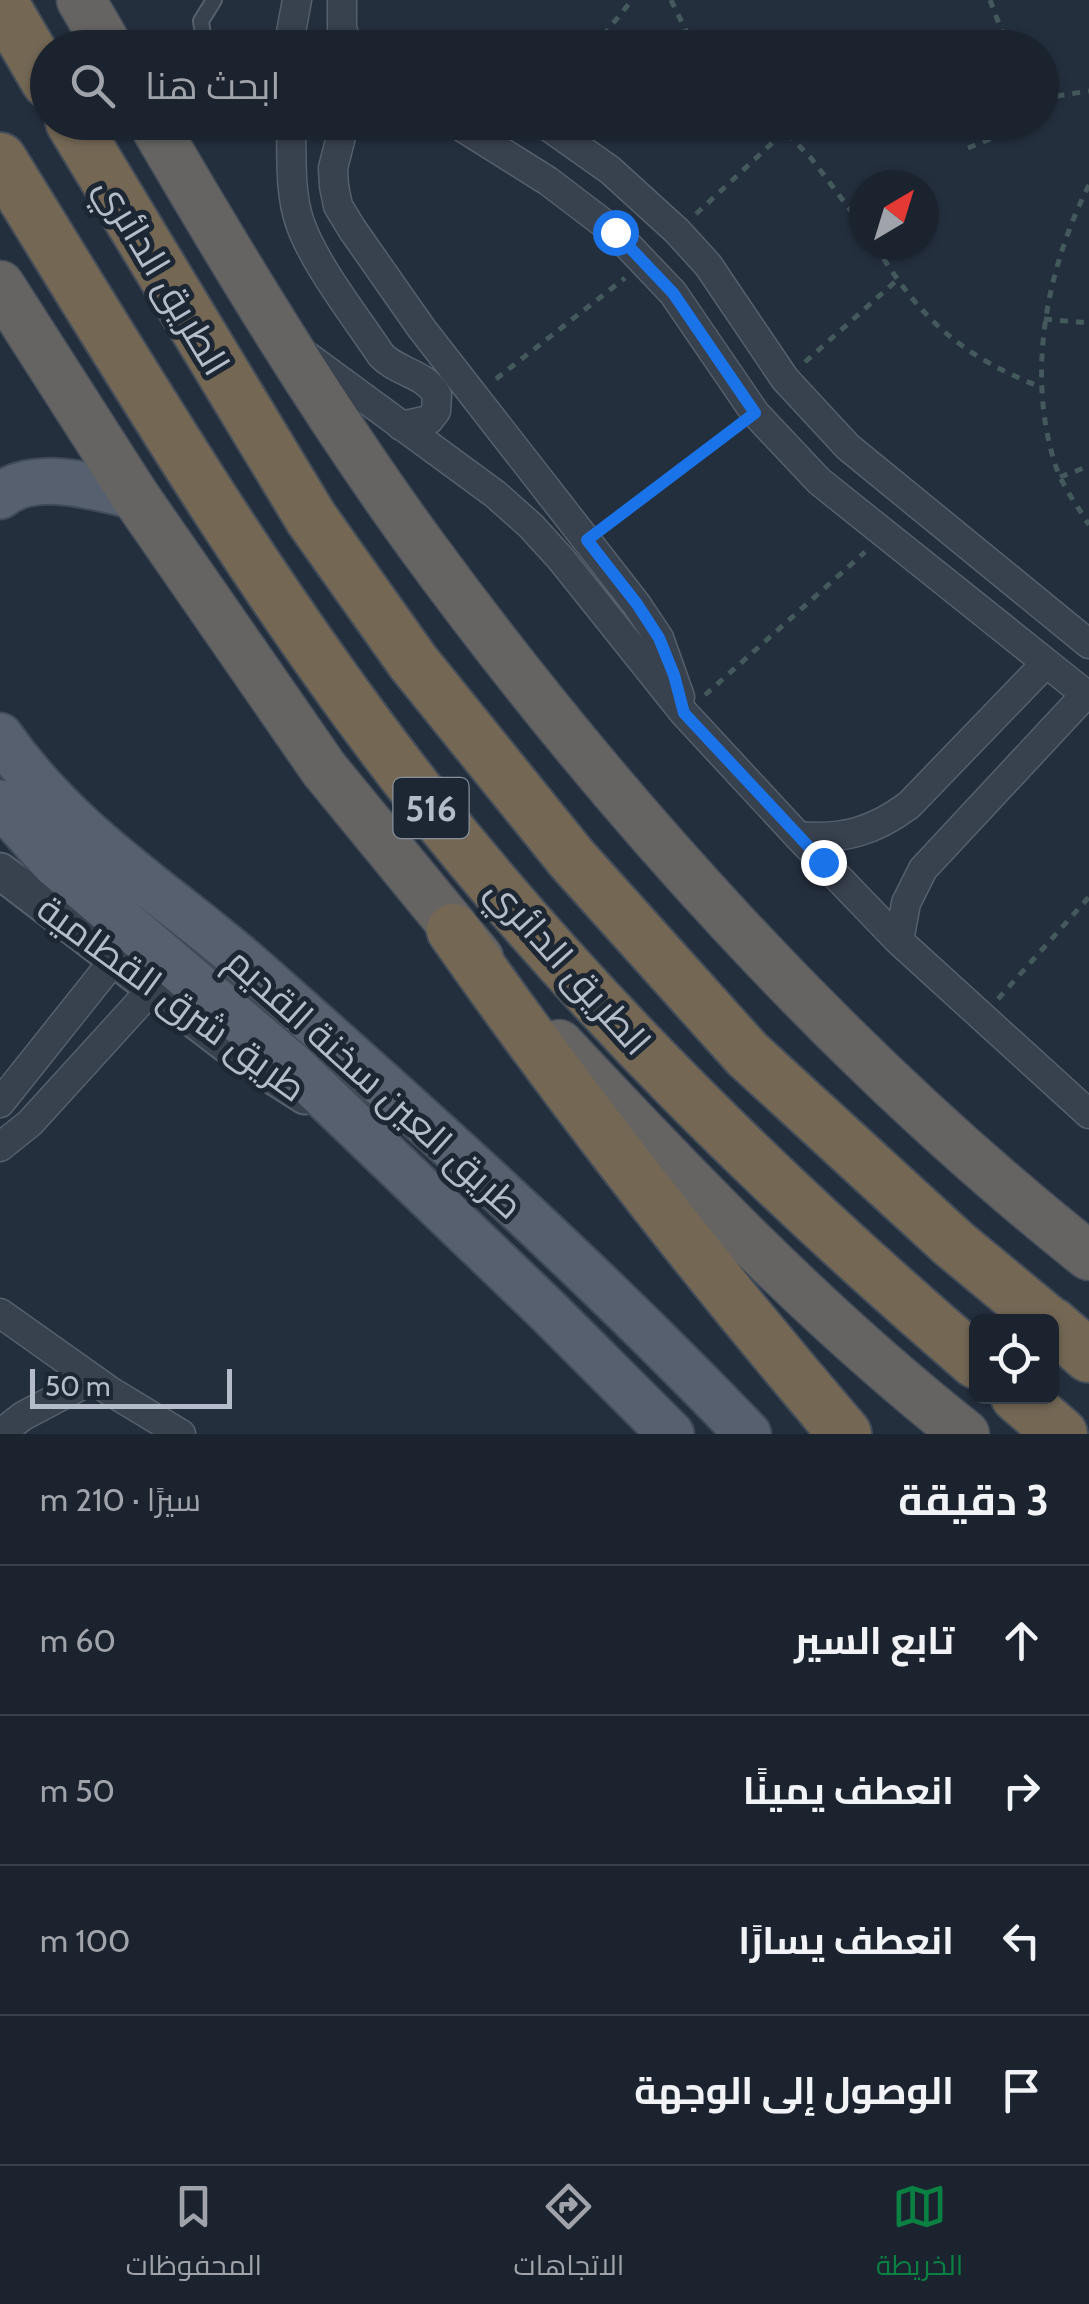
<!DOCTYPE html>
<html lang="ar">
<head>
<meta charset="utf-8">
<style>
  :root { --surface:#1b232e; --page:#242b36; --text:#f1f3f6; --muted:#a0a4aa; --line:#39404a; --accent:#0b8043 }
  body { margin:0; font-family:Cabin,Cairo,sans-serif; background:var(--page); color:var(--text); direction:rtl }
  .controls { position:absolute; right:30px; bottom:30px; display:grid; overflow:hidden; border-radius:15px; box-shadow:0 2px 8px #0004 }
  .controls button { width:90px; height:90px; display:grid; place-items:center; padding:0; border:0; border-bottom:2px solid var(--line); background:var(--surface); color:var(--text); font:50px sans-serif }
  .compass { position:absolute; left:849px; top:170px; width:90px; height:90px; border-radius:50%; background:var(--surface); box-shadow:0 2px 8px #0004; rotate:38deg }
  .scale { position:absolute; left:30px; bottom:25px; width:202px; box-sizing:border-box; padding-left:10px; border:5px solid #b4bcc9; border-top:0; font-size:28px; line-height:35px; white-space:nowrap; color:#b4bcc9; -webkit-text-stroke:8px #1d2633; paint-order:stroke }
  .stop { position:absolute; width:30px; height:30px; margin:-22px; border:8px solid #1a73e8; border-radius:50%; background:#fff }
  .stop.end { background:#1a73e8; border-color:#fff; box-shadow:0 2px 10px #0008 }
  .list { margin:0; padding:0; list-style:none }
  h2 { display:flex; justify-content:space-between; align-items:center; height:130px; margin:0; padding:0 40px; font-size:42px }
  h2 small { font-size:32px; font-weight:400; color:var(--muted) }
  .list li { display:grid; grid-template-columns:65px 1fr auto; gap:30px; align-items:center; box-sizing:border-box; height:150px; padding:0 40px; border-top:2px solid var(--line) }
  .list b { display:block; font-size:38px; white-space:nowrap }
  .list em { font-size:32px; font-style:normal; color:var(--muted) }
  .icon { flex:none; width:55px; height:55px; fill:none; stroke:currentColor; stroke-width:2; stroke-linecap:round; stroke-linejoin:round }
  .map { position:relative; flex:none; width:1089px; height:1434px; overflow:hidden; direction:ltr }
  .search { position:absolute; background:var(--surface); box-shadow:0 2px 8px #0004; left:30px; right:30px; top:30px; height:110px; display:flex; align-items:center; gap:25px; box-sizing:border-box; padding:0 35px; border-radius:55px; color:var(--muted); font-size:38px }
  .sheet { height:730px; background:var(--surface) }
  nav { display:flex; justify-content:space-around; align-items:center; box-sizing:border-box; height:140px; border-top:2px solid var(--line); background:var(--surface); font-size:28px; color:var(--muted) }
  nav a { display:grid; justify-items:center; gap:5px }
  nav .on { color:var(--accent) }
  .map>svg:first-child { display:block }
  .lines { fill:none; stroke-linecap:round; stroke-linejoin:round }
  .service-casing { stroke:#565f6c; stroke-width:18 }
  .minor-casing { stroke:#565f6c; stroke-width:31 }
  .tertiary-casing { stroke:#565f6c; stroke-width:39 }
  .primary-casing { stroke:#414a57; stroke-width:49 }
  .trunk-casing { stroke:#434c59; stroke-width:51 }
  .motorway-casing { stroke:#434c59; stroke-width:56 }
  .path { stroke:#44595c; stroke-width:5; stroke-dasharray:8 8; stroke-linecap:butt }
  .service { stroke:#38414e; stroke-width:14 }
  .minor { stroke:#38414e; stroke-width:28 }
  .tertiary { stroke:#38414e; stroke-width:35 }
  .primary { stroke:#56606e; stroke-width:45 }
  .trunk { stroke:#656462; stroke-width:48 }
  .motorway { stroke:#746855; stroke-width:52 }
  .route { stroke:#1a73e8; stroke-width:12 }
  .labels { text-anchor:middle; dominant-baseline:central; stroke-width:10; stroke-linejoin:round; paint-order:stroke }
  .shield { fill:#1d2633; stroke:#878f9c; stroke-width:2.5 }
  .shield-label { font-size:35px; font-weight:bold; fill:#b4bcc9 }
  .street-label { font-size:38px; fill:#b4bcc9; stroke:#1d2633 }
</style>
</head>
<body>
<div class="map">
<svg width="1089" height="1434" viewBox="0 0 1089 1434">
  <rect width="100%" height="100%" fill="#242f3e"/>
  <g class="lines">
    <g class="service-casing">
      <path id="service" d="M205 48 201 21 214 0
        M255 122 291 134"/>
    </g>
    <g class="minor-casing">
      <path id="minor" d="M342 0V28L348 47
        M288 48 297 0
        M291 122C292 154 289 192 300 223 314 264 356 317 381 355 398 373 425 373 437 395L436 411 429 420 401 426
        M454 122 548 181 615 232 673 293 755 413 819 481 1089 697
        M542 122 610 170 677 231 708 265 785 379 848 447 1089 644
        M344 125 333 168 334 186 338 206 352 229 422 329 637 605 659 638 680 697
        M307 356 495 494 531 526 561 559 684 713 798 836 899 941 1089 1114
        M798 836C842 840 873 832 909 805L1046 663
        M899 941 906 903 923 869 1086 694
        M0 1103 114 960
        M0 1147 30 1123 152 989
        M0 1313 110 1391 181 1434
        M0 1434 23 1416 93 1379"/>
    </g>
    <g class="tertiary-casing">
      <path id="tertiary" d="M0 871 242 1056 305 1096"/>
    </g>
    <g class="primary-casing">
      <path id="primary" d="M0 496C35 468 95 487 135 496
        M0 736C71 838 170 895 261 976 428 1124 594 1273 748 1434
        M0 803 54 863 296 1069 549 1312 671 1434"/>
    </g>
    <g class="trunk-casing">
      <path id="trunk" d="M81 0 109 48
        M152 122C236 266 326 415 424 549 611 804 841 1059 1089 1256
        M0 285 135 496 324 769 479 958
        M559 1044C687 1181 817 1317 965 1434"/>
    </g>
    <g class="motorway-casing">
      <path id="motorway" d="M0 0 48 82
        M72 122 311 518 413 662 572 859 747 1054 954 1244 1048 1322
        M0 159C133 374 262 593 418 792 583 1002 775 1189 976 1362
        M453 930C577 1107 705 1270 845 1434
        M1052 1324 1089 1356
        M1017 1396 1061 1434"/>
    </g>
    <path class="path" d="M671 0 690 39 698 48
      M990 0 1008 48
      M593 48 632 0
      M1042 103 1057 96 1089 91
      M776 122 811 158 864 228
      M968 148 995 137 1015 122
      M1089 185C1047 268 1026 373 1055 464 1062 486 1077 505 1089 525
      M696 214 785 131
      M875 245C921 320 961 356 1043 388
      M1044 319 1089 323
      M805 362 896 281
      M496 379 625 278
      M1060 477 1089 466
      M605 526 736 427
      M705 695 865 552
      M998 999 1089 897"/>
    <use href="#service" class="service"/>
    <use href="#minor" class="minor"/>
    <use href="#tertiary" class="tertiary"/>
    <use href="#primary" class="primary"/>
    <use href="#trunk" class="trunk"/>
    <use href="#motorway" class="motorway"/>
  </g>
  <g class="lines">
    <path class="route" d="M615 232 673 293 755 413 587 540 637 604 659 638 674 675 684 713 823 862"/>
  </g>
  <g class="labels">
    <rect class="shield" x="393.5" y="778" width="75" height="60" rx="8"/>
    <g class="shield-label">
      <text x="431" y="808">516</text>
    </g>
    <g class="street-label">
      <text transform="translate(163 276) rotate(59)">الطريق الدائري</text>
      <text transform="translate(569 966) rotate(48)">الطريق الدائري</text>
      <text transform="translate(172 998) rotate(36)">طريق شرق القطامية</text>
      <text transform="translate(375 1083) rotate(42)">طريق العين سخنة القديم</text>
    </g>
  </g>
</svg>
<div class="controls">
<button><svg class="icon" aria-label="locate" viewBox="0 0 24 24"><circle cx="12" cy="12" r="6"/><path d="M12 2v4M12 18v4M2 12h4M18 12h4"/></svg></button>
</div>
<svg class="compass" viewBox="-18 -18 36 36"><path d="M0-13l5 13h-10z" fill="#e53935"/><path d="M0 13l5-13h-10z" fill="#a0a4aa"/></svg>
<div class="scale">50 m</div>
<div class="stop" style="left:615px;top:232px"></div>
<div class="stop end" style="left:823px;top:862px"></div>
<div class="search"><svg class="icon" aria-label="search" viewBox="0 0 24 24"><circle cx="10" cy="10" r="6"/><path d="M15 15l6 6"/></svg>ابحث هنا</div>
</div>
<section class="sheet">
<h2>3 دقيقة<small>سيرًا · 210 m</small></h2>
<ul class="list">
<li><svg class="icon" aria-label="ahead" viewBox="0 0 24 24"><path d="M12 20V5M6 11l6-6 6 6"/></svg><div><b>تابع السير</b></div><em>60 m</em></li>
<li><svg class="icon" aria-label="right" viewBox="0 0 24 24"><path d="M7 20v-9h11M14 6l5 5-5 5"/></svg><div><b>انعطف يمينًا</b></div><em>50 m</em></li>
<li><svg class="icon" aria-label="left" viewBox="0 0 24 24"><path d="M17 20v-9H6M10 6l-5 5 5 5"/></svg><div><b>انعطف يسارًا</b></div><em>100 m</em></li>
<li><svg class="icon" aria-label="arrive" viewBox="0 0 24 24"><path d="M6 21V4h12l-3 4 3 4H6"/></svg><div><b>الوصول إلى الوجهة</b></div></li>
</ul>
</section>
<nav>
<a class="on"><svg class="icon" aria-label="map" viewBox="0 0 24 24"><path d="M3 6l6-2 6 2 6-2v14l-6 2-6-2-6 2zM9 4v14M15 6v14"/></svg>الخريطة</a>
<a><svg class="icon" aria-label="directions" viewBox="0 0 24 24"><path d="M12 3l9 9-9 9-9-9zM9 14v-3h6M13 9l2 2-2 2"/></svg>الاتجاهات</a>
<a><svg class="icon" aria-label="saved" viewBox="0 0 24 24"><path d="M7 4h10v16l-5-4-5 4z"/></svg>المحفوظات</a>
</nav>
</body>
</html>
